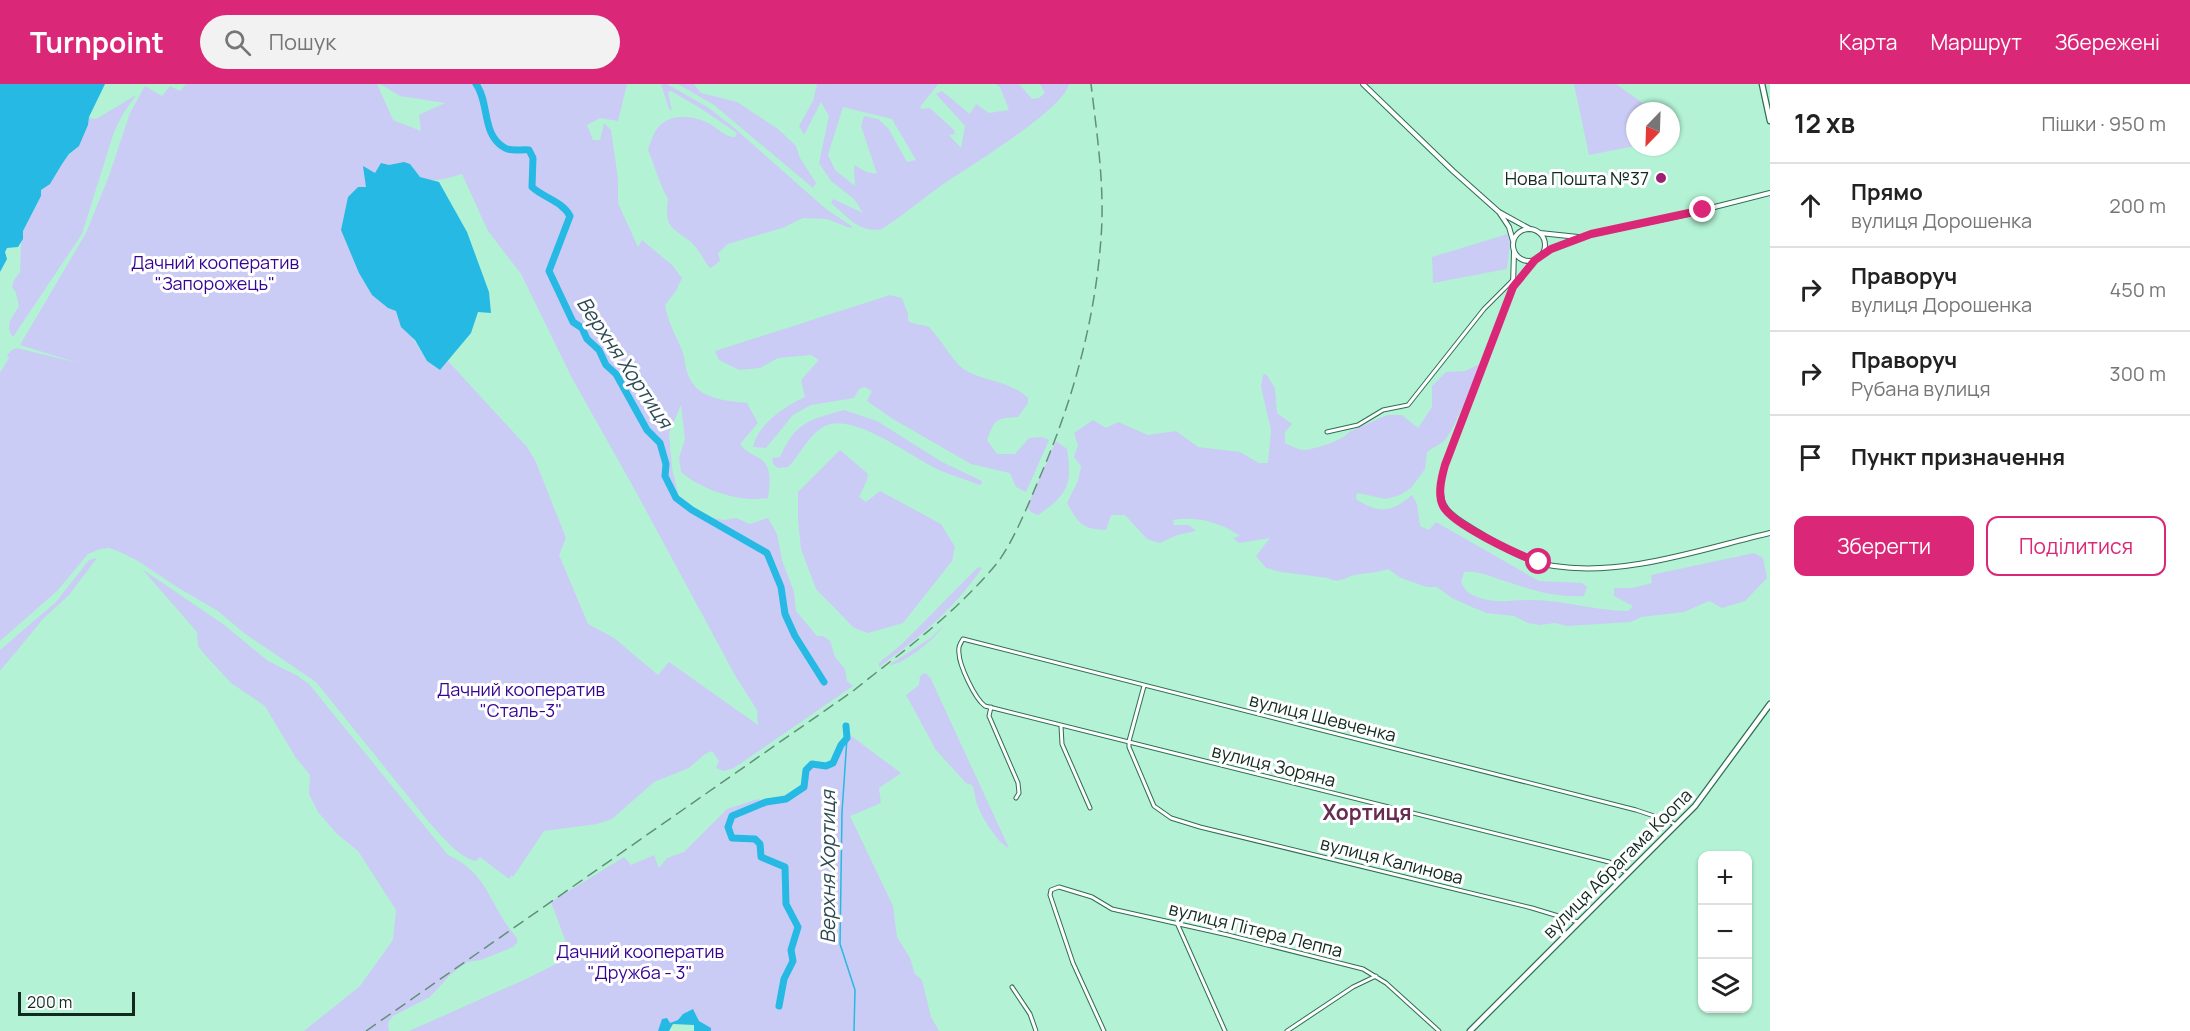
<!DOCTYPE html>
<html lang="uk">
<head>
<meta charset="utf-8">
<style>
  :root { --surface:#fff; --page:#f2f2f2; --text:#222; --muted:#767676; --line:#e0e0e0; --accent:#db2777 }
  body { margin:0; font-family:Manrope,sans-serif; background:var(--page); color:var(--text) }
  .controls { position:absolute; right:18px; bottom:18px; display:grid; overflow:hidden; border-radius:12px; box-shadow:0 2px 4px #0004 }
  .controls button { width:54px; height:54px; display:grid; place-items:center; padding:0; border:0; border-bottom:2px solid var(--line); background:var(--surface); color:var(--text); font:30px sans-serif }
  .compass { position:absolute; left:1626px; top:18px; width:54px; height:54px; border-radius:50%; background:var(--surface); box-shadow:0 2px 4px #0004; rotate:203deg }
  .scale { position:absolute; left:18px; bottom:15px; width:117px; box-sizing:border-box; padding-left:6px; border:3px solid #112a1f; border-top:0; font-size:16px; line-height:21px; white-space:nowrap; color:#112a1f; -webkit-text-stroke:4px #fff; paint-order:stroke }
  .stop { position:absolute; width:18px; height:18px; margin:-14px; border:4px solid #db2777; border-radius:50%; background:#fff }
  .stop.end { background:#db2777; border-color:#fff; box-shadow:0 2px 6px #0008 }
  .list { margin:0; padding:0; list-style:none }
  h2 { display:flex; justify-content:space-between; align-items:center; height:78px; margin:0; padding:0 24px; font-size:26px }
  h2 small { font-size:20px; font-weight:400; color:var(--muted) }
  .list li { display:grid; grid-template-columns:39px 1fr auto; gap:18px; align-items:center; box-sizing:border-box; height:84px; padding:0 24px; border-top:2px solid var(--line) }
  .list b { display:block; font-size:22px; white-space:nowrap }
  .list p { margin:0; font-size:20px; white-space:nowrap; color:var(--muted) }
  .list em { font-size:20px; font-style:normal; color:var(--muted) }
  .actions { display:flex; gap:12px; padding:18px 24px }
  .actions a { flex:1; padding:14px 0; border:2px solid var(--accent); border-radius:12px; text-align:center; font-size:21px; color:var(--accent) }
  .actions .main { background:var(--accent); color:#fff }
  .icon { flex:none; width:33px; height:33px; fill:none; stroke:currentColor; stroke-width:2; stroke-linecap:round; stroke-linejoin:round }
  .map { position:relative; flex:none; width:1770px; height:947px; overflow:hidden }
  header { display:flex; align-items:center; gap:36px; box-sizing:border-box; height:84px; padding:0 30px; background:var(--accent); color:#fff }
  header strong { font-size:28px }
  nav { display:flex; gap:33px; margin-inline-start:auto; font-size:21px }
  .search { width:420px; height:54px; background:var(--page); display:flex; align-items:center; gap:15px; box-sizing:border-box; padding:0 21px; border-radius:33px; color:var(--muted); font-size:22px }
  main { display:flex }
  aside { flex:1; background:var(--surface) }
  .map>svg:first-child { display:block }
  .green { fill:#cbccf5; fill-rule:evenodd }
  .water { fill:#25b9e4 }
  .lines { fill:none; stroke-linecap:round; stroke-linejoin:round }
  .stream { stroke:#25b9e4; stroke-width:1.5 }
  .river { stroke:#25b9e4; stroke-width:7 }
  .minor-casing { stroke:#306d54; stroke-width:5 }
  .tertiary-casing { stroke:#306d54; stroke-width:6 }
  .primary-casing { stroke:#306d54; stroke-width:7 }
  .minor { stroke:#fff; stroke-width:3 }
  .tertiary { stroke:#fff; stroke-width:4 }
  .primary { stroke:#fff; stroke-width:4.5 }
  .rail { stroke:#638f7a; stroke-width:1.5; stroke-dasharray:12 6; stroke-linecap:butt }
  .route { stroke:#db2777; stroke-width:8 }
  .poi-dot { fill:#9d2075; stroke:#fff; stroke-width:2 }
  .labels { text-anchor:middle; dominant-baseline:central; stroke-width:6; stroke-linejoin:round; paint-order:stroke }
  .poi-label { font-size:18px; fill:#112a1f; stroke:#fff; text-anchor:end }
  .park-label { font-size:18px; fill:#360493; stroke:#fff }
  .street-label { font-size:18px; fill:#112a1f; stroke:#fff }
  .water-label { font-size:20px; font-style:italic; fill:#2d4a54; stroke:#fff }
  .quarter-label { font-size:21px; font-weight:bold; fill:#682b51; stroke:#fff }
</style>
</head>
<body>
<header>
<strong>Turnpoint</strong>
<div class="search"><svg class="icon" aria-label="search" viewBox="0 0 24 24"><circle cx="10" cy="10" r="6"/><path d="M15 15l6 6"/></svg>Пошук</div>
<nav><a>Карта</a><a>Маршрут</a><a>Збережені</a></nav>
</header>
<main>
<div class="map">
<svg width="1770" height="947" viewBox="0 0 1770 947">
  <rect width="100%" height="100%" fill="#b3f2d4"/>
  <path class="green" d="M186 0H377L393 36 421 47 419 31 445 19 400 12 380 0H627L618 37 600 34 587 41 593 56H600L604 39 611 46 618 95V119L638 163 642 156 672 181 682 194 676 207 665 221C668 238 675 250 682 266 685 274 685 285 689 293 698 315 727 317 747 319L758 339 740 360C747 369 751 369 759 374 773 382 770 401 768 414 740 419 702 406 681 388L679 374 685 355 681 321 669 349 672 384 680 417 701 432 724 436 736 434 750 440 768 434 777 450 782 476 794 508 796 527 817 552H823L830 557 835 573 845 585 847 597 853 602 734 684 724 687 716 684 719 677 712 667 705 670 689 684 654 698 612 735 597 740 544 747 513 793 512 791 509 795 480 773 476 777C460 775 439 749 428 737L316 598 244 549 218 527 177 503 138 477 118 467 109 464 100 465 88 470 57 507 0 557V289L9 274 7 271 12 266 17 264 78 279 20 261 86 149 109 92 130 29 145 2 162 12 170 2 180 7ZM414 87C427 103 446 94 462 90L488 147 521 190 572 294 636 408 736 593 757 626 758 641 669 578 658 591 614 554 588 540 559 471 566 454 535 376 527 363 448 277 440 286 427 277 396 227 388 224 366 103Z
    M661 0H667L709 24 732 42 826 125 853 143 850 144 827 135 803 134 782 144 728 160 718 169 720 177 711 184 709 183C703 175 698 164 691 158 671 143 664 143 668 115 659 100 655 82 648 66 650 60 652 53 655 48 666 28 692 30 710 40 719 45 725 53 735 53L737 49 700 24 671 7 668 8 672 27 669 25Z
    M678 0H694L701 9 737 18 778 45 796 62 800 74 816 99 813 104 714 21Z
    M817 0H938L920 23 922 25 930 24 954 46 955 50 949 51 961 64 965 42 936 10 942 7 970 30 976 20 989 29 1009 26 1000 3 996 0H1019L1032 15 1039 14 1045 9 1040 0H1069C1063 26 970 82 945 99 923 114 904 131 882 145 860 150 847 132 831 119L833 115 863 129 854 115 831 97 819 79 829 32 821 18 804 51 799 42 813 17ZM843 23 892 35 916 76 907 78 888 44 878 35 864 32 861 42 877 90 867 88 854 81 855 102 835 86 828 71Z
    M1574 0H1616L1654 27H1635V62L1589 71Z
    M136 11 123 30 114 48 82 150 13 253C4 241 12 234 19 222L16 209 12 203 14 196 20 188 21 159 23 155V147L41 112V106C51 99 53 91 61 81 73 65 86 55 89 33L93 35 98 34Z
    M1508 150 1510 160 1507 185 1433 199 1432 173Z
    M890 211 902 214 908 230V237C915 241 921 240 929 243 940 254 954 279 965 286 985 298 1011 297 1028 314V319L1018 333C996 334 995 335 987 356L997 370H1015L1029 354 1041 353 1049 356 1026 408 1016 403 1010 389 971 380 893 335 867 317 872 307 865 303 859 305 854 314 811 321 793 331 766 364 753 363C758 340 785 322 805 313L801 296 819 276 811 271 778 274 760 284 739 286 719 276 715 267Z
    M1480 280C1473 296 1454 349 1443 358 1437 362 1432 364 1427 368L1425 385 1411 404 1400 411 1386 415 1357 409 1356 415C1378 430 1392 429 1412 411L1417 420 1420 442 1429 446 1436 438 1539 497 1582 499 1587 503 1584 512C1557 514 1531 506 1505 497 1491 493 1478 486 1464 488L1461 498C1465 506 1468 510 1477 513 1495 520 1513 516 1532 516 1563 516 1596 527 1628 527L1633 522 1614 512V504H1632L1652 499 1651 491 1754 469 1763 474 1767 494 1745 517 1722 524 1709 517 1684 528 1641 533 1631 538 1567 542 1555 539 1540 541 1528 539 1514 532 1487 529 1474 524 1452 514 1437 503H1427L1401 494 1388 485C1378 488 1370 489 1360 490 1347 491 1341 501 1328 494L1281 488 1266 484 1256 472 1270 454 1239 459 1233 454 1240 452C1220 438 1196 432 1173 436L1174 441H1189L1196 447 1177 451 1160 459 1147 455 1125 431H1111L1106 446C1082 445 1079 440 1067 419L1078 397 1081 382 1074 373 1078 361 1074 349 1093 336 1106 344 1118 338 1148 351 1176 347 1198 363 1240 368 1259 379H1268L1271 346 1261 303 1263 291 1266 290 1275 304 1277 329 1292 340 1285 348V359C1290 361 1298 366 1303 366 1313 366 1344 356 1349 348L1387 331H1402L1418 344 1432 323V302L1446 288 1465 287Z
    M844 326 877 337 942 378 982 397V399L979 401C965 395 949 391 935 384 910 372 853 328 825 342 808 351 801 370 788 383L778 384 773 380 772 374 780 373C796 338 808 336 844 326Z
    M1056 357 1067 365C1073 401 1067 411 1038 431L1031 428 1027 423Z
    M840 366 868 390 867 396 859 413 866 418 880 407 941 440 955 463 952 477 903 539 868 549 854 544 816 505 801 465 798 436V408Z
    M97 474 69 511 43 535 0 587V566L56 518 89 476Z
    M978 483 982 484C955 524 918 555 879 583V579L903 559Z
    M142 485 223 540 268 577 298 592 309 600 448 771C489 789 490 824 517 854V859L513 863 481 876 467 878 451 890 430 913 393 932 388 939 389 947H304L360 902 393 856 396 826 358 767 337 750 318 728 309 710 310 691 296 674 265 622 231 599 206 572 198 562 197 548Z
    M943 542C936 554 904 581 889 581L932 553Z
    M925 589 930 593 1009 764C998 760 981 732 977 720 975 714 975 708 972 701L966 699 936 666 906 611 919 601 920 592Z
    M850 651 901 689 879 704 881 719 850 732 893 822 897 853 910 874 915 890 922 896 931 933 939 947H711L710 944C695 935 675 931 663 947H409L526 895 560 878 570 869 551 818 624 773 631 781 654 771 659 784 667 774 684 768 727 725 758 715C776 722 789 713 804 703L806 686 812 680 826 682 833 679 841 661 847 658Z"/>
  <path class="water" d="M0 0H105L89 33 88 41 79 62 69 70 62 80 50 100 41 106V112L23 147V155L18 163 7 164 5 168 7 175 0 188Z
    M404 78 410 80 420 93 439 98 467 148 489 208 491 229 478 228 471 249 440 286 427 277 415 256 401 243 396 227 388 224 372 211 359 189 341 146 348 113 358 103H366L363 82 375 89 381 79 389 81Z
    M693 925 699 937 711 944V947H694V941L673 940 669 947H658L662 935 667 934 670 939 678 936 683 930Z"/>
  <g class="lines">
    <path class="stream" d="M847 654 842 728 840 860 855 906 854 947"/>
    <path class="river" d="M476 0C490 19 481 51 505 64 512 68 521 65 529 66L533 74 532 103C544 114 562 117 570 132L549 187 573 238 582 244 587 255 599 266 606 281 616 290 647 346 660 359 666 380 665 392 676 414 692 426 767 469 781 503 785 530 795 552 824 598
      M779 922 784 895 793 877 791 866 798 843 786 820 785 783 761 773 760 760 755 755 732 754 728 743 732 732 766 718 786 715 804 703 806 686 812 680 826 682 833 679 841 661 847 654 846 642"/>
    <g class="minor-casing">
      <path id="minor" d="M1327 348 1358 341 1383 326 1408 321 1484 225 1513 196
        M1144 602 1129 657V663L1154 722 1171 734 1200 743 1532 824 1578 838
        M991 623 989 632 1018 699 1019 709 1016 714
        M1061 642 1062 660 1090 724
        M1627 789 1609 778 985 622C975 615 959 581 959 569 958 563 960 560 963 555L1636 726 1669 737 1676 741
        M1177 839 1225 947
        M1012 903 1030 930 1036 947
        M1104 947 1073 879 1050 811 1051 806 1059 803 1092 813 1112 825 1228 851 1363 885 1386 899 1439 947
        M1287 947 1353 903 1376 892"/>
    </g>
    <g class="tertiary-casing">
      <path id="tertiary" d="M1363 0 1453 87 1499 128 1530 145
        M1499 128 1509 143 1513 157
        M1513 161a16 16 0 1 1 32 0a16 16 0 1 1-32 0Z
        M1540 149 1578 153
        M1543 169 1591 150 1683 131 1770 109
        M1535 176 1513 203 1445 381C1434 419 1443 427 1475 446 1499 461 1525 478 1554 482 1624 493 1702 465 1770 449
        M1513 202 1514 168"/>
    </g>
    <g class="primary-casing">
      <path id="primary" d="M1762 0 1770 37
        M1470 947 1695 722 1770 620"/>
    </g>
    <use href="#minor" class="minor"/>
    <use href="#tertiary" class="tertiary"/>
    <use href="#primary" class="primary"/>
    <path class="rail" d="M366 947 853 607C903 567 951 533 993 484 1011 464 1028 421 1039 395 1072 319 1095 238 1101 154 1105 103 1097 51 1091 0"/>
  </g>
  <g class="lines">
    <path class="route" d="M1539 478C1518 471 1452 440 1443 422 1437 410 1442 392 1445 381L1513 203 1535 176 1551 165 1591 150 1703 126"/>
  </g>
  <circle class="poi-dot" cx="1661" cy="94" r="6"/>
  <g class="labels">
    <g class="poi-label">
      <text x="1649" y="94">Нова Пошта №37</text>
    </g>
    <g class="park-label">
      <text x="215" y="178">Дачний кооператив<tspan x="215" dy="21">"Запорожець"</tspan></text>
      <text x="521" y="605">Дачний кооператив<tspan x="521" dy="21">"Сталь-3"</tspan></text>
      <text x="640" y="867">Дачний кооператив<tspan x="640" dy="21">"Дружба - 3"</tspan></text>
    </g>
    <g class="street-label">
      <text transform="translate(1323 633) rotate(14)">вулиця Шевченка</text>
      <text transform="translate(1274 681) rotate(14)">вулиця Зоряна</text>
      <text transform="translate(1392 776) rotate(14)">вулиця Калинова</text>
      <text transform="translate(1617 779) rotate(-45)">вулиця Абрагама Коопа</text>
      <text transform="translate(1256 845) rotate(14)">вулиця Пітера Леппа</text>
    </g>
    <g class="water-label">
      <text transform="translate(625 278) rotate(56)">Верхня Хортиця</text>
      <text transform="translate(827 783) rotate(-90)">Верхня Хортиця</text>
    </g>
    <g class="quarter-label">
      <text x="1367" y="728">Хортиця</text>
    </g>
  </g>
</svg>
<div class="controls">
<button>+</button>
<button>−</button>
<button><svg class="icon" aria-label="layers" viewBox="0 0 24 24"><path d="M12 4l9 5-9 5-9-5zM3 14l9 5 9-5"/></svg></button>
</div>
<svg class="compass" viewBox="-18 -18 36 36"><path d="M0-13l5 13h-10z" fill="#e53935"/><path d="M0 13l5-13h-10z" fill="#767676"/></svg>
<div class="scale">200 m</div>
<div class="stop" style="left:1539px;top:478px"></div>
<div class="stop end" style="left:1703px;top:126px"></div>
</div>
<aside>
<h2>12 хв<small>Пішки · 950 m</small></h2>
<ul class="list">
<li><svg class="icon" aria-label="ahead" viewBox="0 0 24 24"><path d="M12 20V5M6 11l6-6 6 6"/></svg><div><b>Прямо</b><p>вулиця Дорошенка</p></div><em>200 m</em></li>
<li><svg class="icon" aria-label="right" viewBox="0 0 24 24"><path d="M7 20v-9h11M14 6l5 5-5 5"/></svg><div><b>Праворуч</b><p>вулиця Дорошенка</p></div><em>450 m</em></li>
<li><svg class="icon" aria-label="right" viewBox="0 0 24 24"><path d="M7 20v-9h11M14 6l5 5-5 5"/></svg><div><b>Праворуч</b><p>Рубана вулиця</p></div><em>300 m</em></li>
<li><svg class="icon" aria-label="arrive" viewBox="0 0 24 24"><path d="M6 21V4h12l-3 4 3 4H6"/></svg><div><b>Пункт призначення</b></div></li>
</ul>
<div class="actions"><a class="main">Зберегти</a><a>Поділитися</a></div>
</aside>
</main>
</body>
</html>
